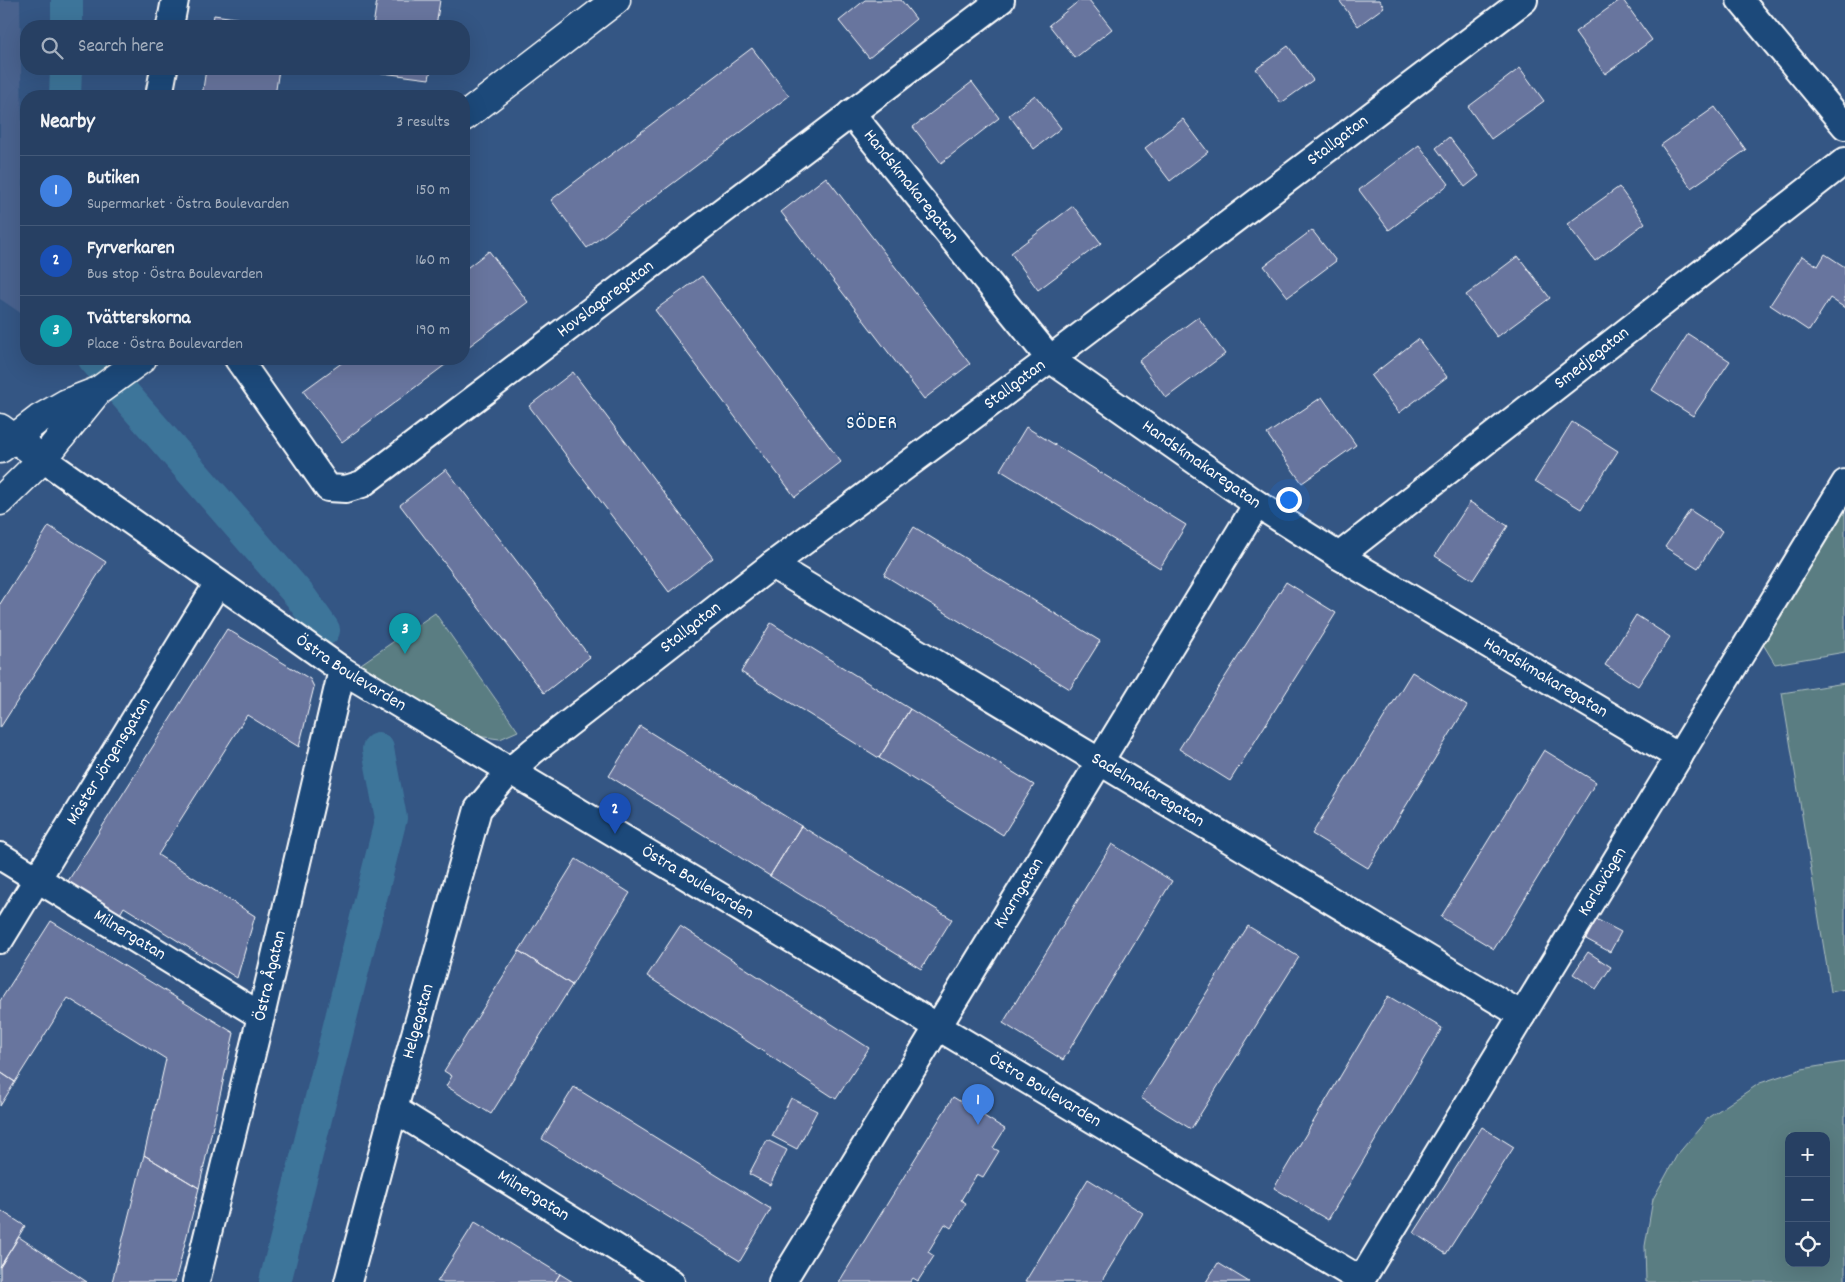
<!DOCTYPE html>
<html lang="en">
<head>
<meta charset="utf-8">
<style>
  :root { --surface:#274063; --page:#334b6c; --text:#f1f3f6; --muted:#a4afbe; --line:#435978; --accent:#eead8d }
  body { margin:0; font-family:Dekko,sans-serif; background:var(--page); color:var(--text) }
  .controls { position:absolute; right:15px; bottom:15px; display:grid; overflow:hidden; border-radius:10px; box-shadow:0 5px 20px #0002 }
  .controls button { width:45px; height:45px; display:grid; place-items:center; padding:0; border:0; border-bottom:1px solid var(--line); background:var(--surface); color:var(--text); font:25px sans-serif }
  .you { position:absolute; left:1288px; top:499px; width:18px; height:18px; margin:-12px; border:4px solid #fff; border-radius:50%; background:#1a73e8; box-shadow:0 0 0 8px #1a73e833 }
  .badge { display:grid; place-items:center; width:32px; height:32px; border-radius:50%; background:var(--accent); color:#fff; font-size:16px; font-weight:700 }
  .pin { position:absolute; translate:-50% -41px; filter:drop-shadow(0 1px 2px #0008) }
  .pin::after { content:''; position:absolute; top:26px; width:18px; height:15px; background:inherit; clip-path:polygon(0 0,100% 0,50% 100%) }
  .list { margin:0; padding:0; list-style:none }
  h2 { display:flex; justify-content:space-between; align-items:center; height:65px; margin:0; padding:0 20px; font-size:21px }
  h2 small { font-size:16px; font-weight:400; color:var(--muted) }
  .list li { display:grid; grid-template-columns:32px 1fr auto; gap:15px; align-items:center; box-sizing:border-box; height:70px; padding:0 20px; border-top:1px solid var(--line) }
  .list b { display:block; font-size:19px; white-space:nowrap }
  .list p { margin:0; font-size:16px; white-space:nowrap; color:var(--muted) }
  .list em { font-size:16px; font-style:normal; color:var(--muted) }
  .icon { flex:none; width:28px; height:28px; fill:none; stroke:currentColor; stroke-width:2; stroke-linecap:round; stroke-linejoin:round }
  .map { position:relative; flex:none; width:1845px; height:1282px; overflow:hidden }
  .search { position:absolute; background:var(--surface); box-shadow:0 5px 20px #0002; left:20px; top:20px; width:450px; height:55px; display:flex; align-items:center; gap:12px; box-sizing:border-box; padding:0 18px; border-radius:20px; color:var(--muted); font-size:19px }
  .panel { position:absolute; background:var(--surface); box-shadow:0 5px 20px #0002; left:20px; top:90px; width:450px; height:275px; border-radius:20px }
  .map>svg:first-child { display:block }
  .built { fill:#48628e }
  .green { fill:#5a7d82; stroke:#acbec0; fill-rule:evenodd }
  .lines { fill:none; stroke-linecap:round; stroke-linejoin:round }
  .canal { stroke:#3e759a; stroke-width:32 }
  .building { fill:#68749e; stroke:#fff }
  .minor-casing { stroke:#fff; stroke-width:30 }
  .tertiary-casing { stroke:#fff; stroke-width:31 }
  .secondary-casing { stroke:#fff; stroke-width:31 }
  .minor { stroke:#1f4a7a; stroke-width:26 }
  .tertiary { stroke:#1f4a7a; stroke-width:28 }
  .secondary { stroke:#1f4a7a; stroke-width:28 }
  .labels { text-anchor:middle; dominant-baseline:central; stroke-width:4; stroke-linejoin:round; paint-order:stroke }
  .street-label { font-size:18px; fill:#fff; stroke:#1f4a7a }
  .neighbourhood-label { font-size:19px; letter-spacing:1px; fill:#fff; stroke:#1f4a7a }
</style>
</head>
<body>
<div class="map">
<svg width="1845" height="1282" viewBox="0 0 1845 1282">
  <rect width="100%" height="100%" fill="#345684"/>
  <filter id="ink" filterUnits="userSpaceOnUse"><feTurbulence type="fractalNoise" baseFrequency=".02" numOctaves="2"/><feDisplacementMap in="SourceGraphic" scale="10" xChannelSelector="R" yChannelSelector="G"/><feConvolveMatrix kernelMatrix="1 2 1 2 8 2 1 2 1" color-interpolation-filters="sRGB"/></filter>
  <g filter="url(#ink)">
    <path class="built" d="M0 0H20L25 316 0 299Z"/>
    <path class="green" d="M1845 483V652L1775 664 1755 631Z
      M435 613 518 731 500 739 476 736 361 664Z
      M1845 683V989L1831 992 1782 693Z
      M1845 1062V1282H1646L1645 1246 1653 1199 1677 1155 1709 1117 1760 1083 1802 1069ZM1789 1136H1826V1263H1789Z"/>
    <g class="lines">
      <path class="canal" d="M67 26V0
        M65 96 66 69
        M94 359 300 596 324 630
        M275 1282 391 818 378 749"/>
    </g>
    <path class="building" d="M377 0H440L436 26H373Z
      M865 0H901L916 19 869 58 839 21Z
      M1080 0H1089L1112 29 1075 58 1049 25Z
      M1339 0H1379L1384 7 1358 26Z
      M1620 0H1623L1652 40 1605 74 1575 32Z
      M214 15 285 25V26H212Z
      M1288 46 1313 80 1281 103 1256 69Z
      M752 48 789 96 587 248 551 200Z
      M1520 68 1544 101 1491 139 1468 107Z
      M206 69H279L275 96H202Z
      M368 69H431L429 79 367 71Z
      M972 82 999 118 941 163 913 127Z
      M1035 95 1061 128 1034 149 1009 115Z
      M1715 107 1746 150 1691 188 1661 145Z
      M1183 119 1208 152 1170 181 1145 148Z
      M1449 137 1479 176 1465 187 1436 148Z
      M1419 145 1449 184 1389 230 1359 190Z
      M826 177 970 364 924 399 781 212Z
      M1619 187 1645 223 1595 261 1567 224Z
      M1073 206 1101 243 1038 290 1011 253Z
      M1312 230 1336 261 1288 297 1264 266Z
      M489 251 528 302 464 350V270Z
      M1825 254 1845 267V308L1830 298 1809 331 1770 305 1802 256 1818 266Z
      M1518 256 1550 298 1497 337 1466 295Z
      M702 276 841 462 795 497 655 310Z
      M1198 317 1225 354 1166 398 1139 361Z
      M1688 334 1730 361 1693 416 1652 390Z
      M1418 339 1447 377 1399 413 1371 376Z
      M347 359H453L342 442 303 391Z
      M573 372 713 558 669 592 529 406Z
      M1322 397 1356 445 1302 483 1267 434Z
      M1572 422 1618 451 1581 509 1535 481Z
      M1026 427 1186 525 1160 568 1000 470Z
      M446 469 590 657 544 693 400 505Z
      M1470 502 1508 526 1473 580 1435 556Z
      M1690 510 1722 531 1698 568 1665 547Z
      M49 526 106 562 0 728V604Z
      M914 527 1100 641 1070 689 884 575Z
      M1286 582 1336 613 1230 781 1179 749Z
      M1636 615 1670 637 1638 686 1605 665Z
      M771 623 910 709 879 758 741 672Z
      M227 629 310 679 314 687 299 747 247 715 158 855 255 916 237 978 124 907 120 914 68 881Z
      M1412 672 1467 706 1368 868 1312 834Z
      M910 709 1034 785 1003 835 879 758Z
      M640 726 801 826 770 876 609 776Z
      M1544 750 1596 782 1494 949 1441 917Z
      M801 826 952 919 921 969 770 876Z
      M1112 844 1172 881 1063 1060 1003 1023Z
      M576 859 630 893 572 985 519 951Z
      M1596 919 1621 932 1610 952 1586 939Z
      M51 921 234 1033 199 1188 144 1155 166 1059 68 998 15 1082 0 1072V1001Z
      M680 926 869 1048 836 1099 647 976Z
      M1248 926 1299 957 1191 1129 1141 1098Z
      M519 951 572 985 491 1114 446 1086 452 1076 444 1071Z
      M1588 952 1611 967 1596 989 1573 974Z
      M1388 996 1442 1028 1328 1220 1274 1188Z
      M0 1072 15 1082 0 1106Z
      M574 1087 771 1209 740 1261 542 1139Z
      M953 1097 1005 1129 993 1148 999 1151 983 1177 977 1174 961 1200 966 1203 951 1228 945 1224 928 1252 934 1256 918 1281 913 1278 910 1282H839Z
      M791 1098 817 1111 797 1149 772 1136Z
      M1482 1127 1514 1147 1446 1254 1414 1233Z
      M767 1140 787 1150 770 1185 749 1174Z
      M144 1155 199 1188 175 1282H112Z
      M1088 1179 1143 1213 1101 1282H1025Z
      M0 1210 25 1226 0 1267Z
      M475 1222 560 1274 555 1282H437Z
      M19 1237 87 1282H0V1267Z
      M1218 1263 1249 1282H1206Z
      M560 1274 573 1282H555Z"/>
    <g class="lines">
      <g class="minor-casing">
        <g id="minor">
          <path d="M1740 0 1845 126"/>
          <path d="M170 26 175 0"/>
          <path d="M159 96 164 69"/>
          <path id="s1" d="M851 113 1050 359 1257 504 1339 556 1679 757"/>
          <path id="s2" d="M238 359 328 488 346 489 362 484 1001 0"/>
          <path id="s3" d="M43 459 342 670 1361 1280"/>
          <path id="s4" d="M1339 556 1845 161"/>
          <path id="s5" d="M772 565 1522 1015"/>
          <path id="s6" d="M0 856 261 1016"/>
          <path id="s7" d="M0 940 218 583"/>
          <path id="s8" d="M394 1109 671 1282"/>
          <path id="s9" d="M196 1282 261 1016 342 670"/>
          <path id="s10" d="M348 1282 394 1109 478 809 510 771 533 751 772 565 1050 359 1524 0"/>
          <path id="s11" d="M782 1282 1257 504"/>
          <path id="s12" d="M1360 1282 1845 483"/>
        </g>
      </g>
      <g class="tertiary-casing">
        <path id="tertiary" d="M0 428 43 459"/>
      </g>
      <g class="secondary-casing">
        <path id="secondary" d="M464 117 616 0
          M0 449 39 419 67 403 98 391 142 359
          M0 501 43 459 97 392"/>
      </g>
      <use href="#minor" class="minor"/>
      <use href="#tertiary" class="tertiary"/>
      <use href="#secondary" class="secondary"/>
    </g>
  </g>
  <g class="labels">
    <g class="street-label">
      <text stroke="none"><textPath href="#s10" startOffset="1581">Stallgatan</textPath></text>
      <text stroke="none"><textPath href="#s1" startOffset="95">Handskmakaregatan</textPath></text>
      <text stroke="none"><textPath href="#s2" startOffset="498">Hovslagaregatan</textPath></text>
      <text stroke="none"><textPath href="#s4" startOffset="321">Smedjegatan</textPath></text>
      <text stroke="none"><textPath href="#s10" startOffset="1176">Stallgatan</textPath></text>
      <text stroke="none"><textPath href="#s1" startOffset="501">Handskmakaregatan</textPath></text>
      <text stroke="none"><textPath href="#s10" startOffset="771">Stallgatan</textPath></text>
      <text stroke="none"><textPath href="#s3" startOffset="375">Östra Boulevarden</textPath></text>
      <text stroke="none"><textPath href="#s1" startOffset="906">Handskmakaregatan</textPath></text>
      <text stroke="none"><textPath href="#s7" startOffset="209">Mäster Jörgensgatan</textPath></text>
      <text stroke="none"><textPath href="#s5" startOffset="438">Sadelmakaregatan</textPath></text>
      <text stroke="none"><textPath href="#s12" startOffset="468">Karlavägen</textPath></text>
      <text stroke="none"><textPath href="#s3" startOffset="780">Östra Boulevarden</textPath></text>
      <text stroke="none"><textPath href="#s11" startOffset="455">Kvarngatan</textPath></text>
      <text stroke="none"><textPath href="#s6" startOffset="152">Milnergatan</textPath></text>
      <text stroke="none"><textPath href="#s9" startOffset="315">Östra Ågatan</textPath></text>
      <text stroke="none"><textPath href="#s10" startOffset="270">Helgegatan</textPath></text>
      <text stroke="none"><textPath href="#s3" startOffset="1185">Östra Boulevarden</textPath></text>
      <text stroke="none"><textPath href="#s8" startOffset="164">Milnergatan</textPath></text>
    </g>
    <g class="neighbourhood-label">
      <text x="872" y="424">SÖDER</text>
    </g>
  </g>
</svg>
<div class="controls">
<button>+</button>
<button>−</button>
<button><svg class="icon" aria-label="locate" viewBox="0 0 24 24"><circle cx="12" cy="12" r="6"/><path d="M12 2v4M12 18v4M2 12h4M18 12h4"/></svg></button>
</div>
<div class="you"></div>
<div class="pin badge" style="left:978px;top:1125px;background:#3f7fe0">1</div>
<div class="pin badge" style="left:615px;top:834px;background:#1a4fb4">2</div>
<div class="pin badge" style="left:405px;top:654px;background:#0f9aa8">3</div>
<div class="search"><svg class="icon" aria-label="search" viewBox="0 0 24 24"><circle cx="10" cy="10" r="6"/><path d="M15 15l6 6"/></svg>Search here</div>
<section class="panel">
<h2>Nearby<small>3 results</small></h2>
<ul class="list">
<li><span class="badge" style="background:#3f7fe0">1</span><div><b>Butiken</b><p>Supermarket · Östra Boulevarden</p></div><em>150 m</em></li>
<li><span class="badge" style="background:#1a4fb4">2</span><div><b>Fyrverkaren</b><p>Bus stop · Östra Boulevarden</p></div><em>160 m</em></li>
<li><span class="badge" style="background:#0f9aa8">3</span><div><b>Tvätterskorna</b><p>Place · Östra Boulevarden</p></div><em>190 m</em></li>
</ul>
</section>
</div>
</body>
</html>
